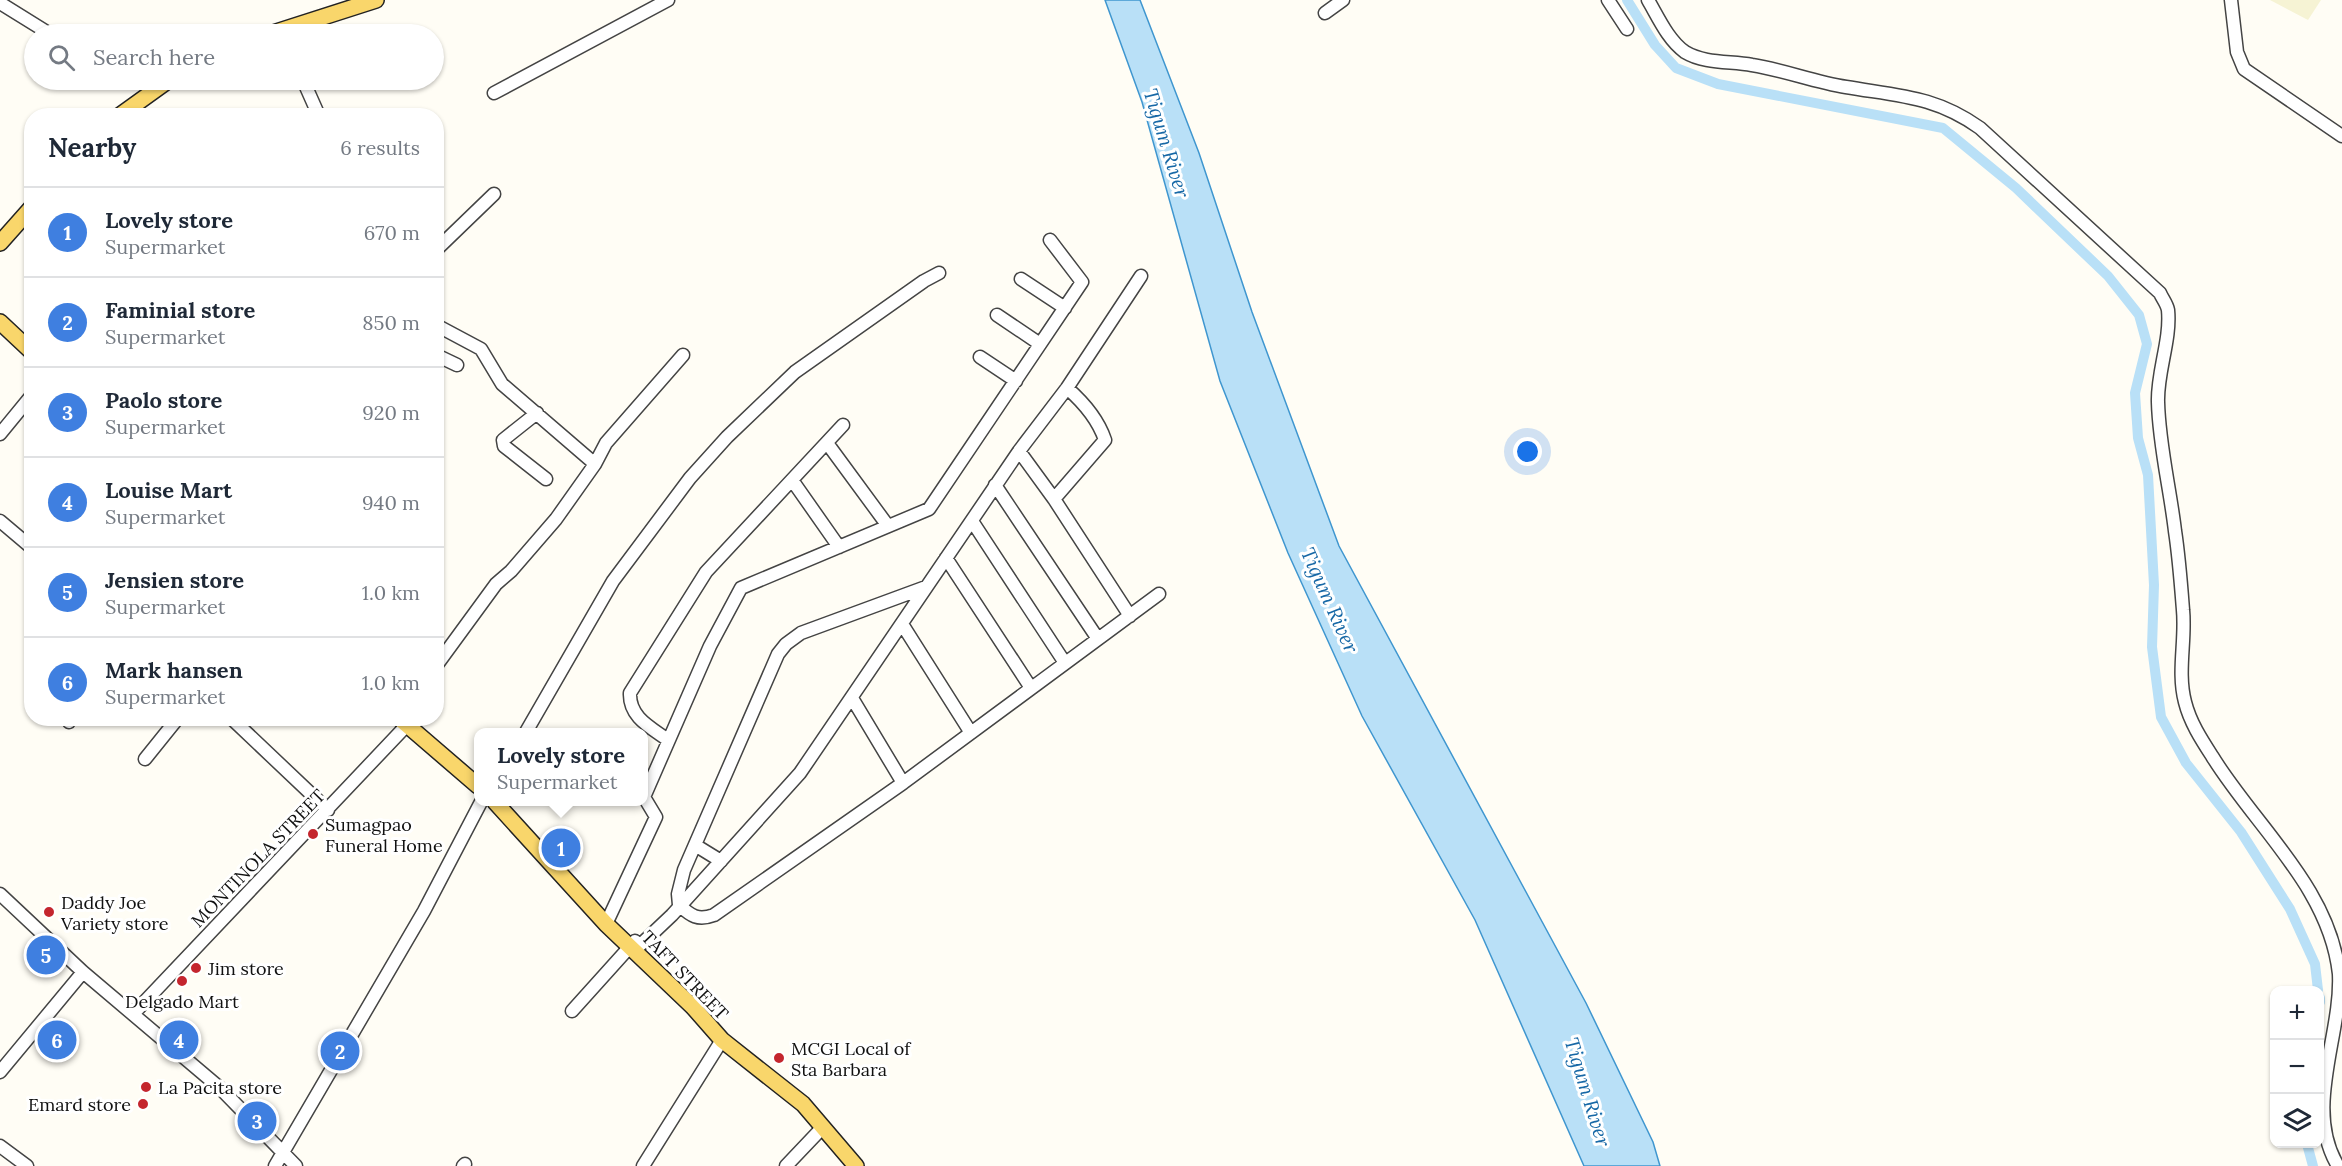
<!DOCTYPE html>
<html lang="en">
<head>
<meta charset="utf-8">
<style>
  :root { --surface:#fff; --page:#f6f6f7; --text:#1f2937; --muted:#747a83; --line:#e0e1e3; --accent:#c4262e }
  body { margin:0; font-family:Lora,serif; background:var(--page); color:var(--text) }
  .controls { position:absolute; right:18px; bottom:18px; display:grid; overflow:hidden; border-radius:12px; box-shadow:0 2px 4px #0004 }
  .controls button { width:54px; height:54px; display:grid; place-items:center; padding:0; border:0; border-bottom:2px solid var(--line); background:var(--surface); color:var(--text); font:30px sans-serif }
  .you { position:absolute; left:1528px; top:452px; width:21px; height:21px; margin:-15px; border:4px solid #fff; border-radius:50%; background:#1a73e8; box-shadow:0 0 0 9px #1a73e833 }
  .badge { display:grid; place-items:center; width:39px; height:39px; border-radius:50%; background:var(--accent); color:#fff; font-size:20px; font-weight:700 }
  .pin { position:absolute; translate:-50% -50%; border:3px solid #fff; box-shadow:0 2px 6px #0006 }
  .popup { position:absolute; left:474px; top:728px; width:174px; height:78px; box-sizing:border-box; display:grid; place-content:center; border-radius:12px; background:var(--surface); filter:drop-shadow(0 2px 4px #0005); font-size:20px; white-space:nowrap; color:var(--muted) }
  .popup b { font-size:22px; color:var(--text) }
  .popup::after { content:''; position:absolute; left:50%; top:100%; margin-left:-12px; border:12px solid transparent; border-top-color:var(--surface) }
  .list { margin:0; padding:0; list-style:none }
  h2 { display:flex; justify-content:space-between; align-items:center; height:78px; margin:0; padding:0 24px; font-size:26px }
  h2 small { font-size:20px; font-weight:400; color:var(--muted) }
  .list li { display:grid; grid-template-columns:39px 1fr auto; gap:18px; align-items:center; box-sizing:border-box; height:90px; padding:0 24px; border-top:2px solid var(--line) }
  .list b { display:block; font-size:22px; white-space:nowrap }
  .list p { margin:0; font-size:20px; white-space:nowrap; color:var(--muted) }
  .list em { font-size:20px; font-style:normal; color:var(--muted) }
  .icon { flex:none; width:33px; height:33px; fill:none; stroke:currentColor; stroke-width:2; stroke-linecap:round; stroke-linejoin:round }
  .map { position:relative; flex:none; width:2342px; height:1166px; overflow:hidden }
  .search { position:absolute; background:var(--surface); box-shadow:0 2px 4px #0004; left:24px; top:24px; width:420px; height:66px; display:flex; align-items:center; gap:15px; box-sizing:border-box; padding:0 21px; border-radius:33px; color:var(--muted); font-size:22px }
  .panel { position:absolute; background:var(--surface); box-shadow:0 2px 4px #0004; left:24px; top:108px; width:420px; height:618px; border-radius:24px }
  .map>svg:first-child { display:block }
  .farmland { fill:#f6f3d4 }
  .water { fill:#b9e0f7; stroke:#3f96cf; stroke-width:1.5 }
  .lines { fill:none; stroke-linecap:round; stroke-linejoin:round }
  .canal { stroke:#b9e0f7; stroke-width:10 }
  .minor-casing { stroke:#444; stroke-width:15 }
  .major-casing { stroke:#222; stroke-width:18 }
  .minor { stroke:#fff; stroke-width:12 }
  .major { stroke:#f9d66b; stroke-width:15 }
  .poi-dot { fill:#c4262e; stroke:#fff; stroke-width:2 }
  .labels { text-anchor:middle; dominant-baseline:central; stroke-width:6; stroke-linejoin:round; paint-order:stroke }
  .poi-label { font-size:18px; fill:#111; stroke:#fff; text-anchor:start }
  .street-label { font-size:18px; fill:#111; stroke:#fff }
  .water-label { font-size:20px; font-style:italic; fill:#1768a6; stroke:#fff }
</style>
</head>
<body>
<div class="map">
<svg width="2342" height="1166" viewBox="0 0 2342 1166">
  <rect width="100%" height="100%" fill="#fffdf5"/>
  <path class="farmland" d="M2270 0H2321L2308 20Z"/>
  <path class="water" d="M1105 0H1140L1199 153 1252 312 1339 546 1586 1003 1653 1142 1660 1166H1584L1475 920 1362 716 1288 553 1220 381 1142 102Z"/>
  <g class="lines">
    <path class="canal" d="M1627 0 1655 45 1676 68 1718 84 1943 128 2016 188 2108 276 2139 315 2147 344 2135 393 2138 438 2148 475 2154 585 2152 647 2161 717 2186 763 2241 832 2290 909 2315 964 2318 990
      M2320 998V1002
      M2307 1144 2313 1166"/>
    <g class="minor-casing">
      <path id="minor" d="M1608 0 1627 29
        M1648 0C1658 17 1668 40 1685 52 1705 64 1730 61 1752 65 1784 70 1814 82 1846 87 1899 96 1935 96 1980 128L2160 293C2162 298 2167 304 2168 310 2171 340 2157 372 2158 402 2159 445 2170 488 2175 531 2179 557 2181 584 2183 610 2186 640 2177 672 2185 702 2190 722 2201 739 2212 756 2255 826 2330 888 2339 974 2342 1036 2303 1108 2338 1166
        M2231 0 2237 52 2244 69 2342 136
        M0 3 50 34
        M1325 13 1343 0
        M303 80 319 116
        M494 93 668 0
        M436 250 494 194
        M1021 279 1065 308
        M997 315 1040 344
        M436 325 481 349 502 384 595 464
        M436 355 457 365
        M980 357 1016 381
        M1067 388 1141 276
        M537 413 503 440 504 446 546 479
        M0 434 32 395
        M827 443 888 526
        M1019 451 1054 499 1130 616
        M792 480 839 547
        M995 485 1098 639
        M0 521 32 548
        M972 521 1065 663
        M946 558 1031 688
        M926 587 801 633 786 644 778 654 684 870 678 894 679 905C691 916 698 921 714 915L903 783 1159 594
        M902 624 971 733
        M436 666 496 584 511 571 556 519 595 464 606 443 683 355
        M852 698 903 783
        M231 718 328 810
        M69 722 71 718
        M526 732 613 581 690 478 727 437 795 372 924 281 939 273
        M668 740C650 727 629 717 630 693L706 572 843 425
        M145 759 178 718
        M695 845 721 861
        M0 894 83 972 220 1088 296 1166
        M606 924 656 817 644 797 710 646 741 588 929 509 1082 282 1050 240
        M635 950 672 915 800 773 1019 451 1067 388C1083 402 1098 419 1105 440L1054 499
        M572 1011 635 941
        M134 1013 406 726
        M0 1072 83 972
        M0 1146 27 1166
        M275 1166 424 911 481 802
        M463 1166 465 1164
        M643 1166 722 1040
        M786 1166 823 1127"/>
    </g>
    <g class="major-casing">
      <path id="major" d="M270 34 376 0
        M119 116 169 80
        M0 243 32 207
        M0 322 32 352
        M399 718 478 786
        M495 802 606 924 693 1007 722 1040 803 1104 856 1166"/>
    </g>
    <use href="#minor" class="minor"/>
    <use href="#major" class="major"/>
  </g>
  <g class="poi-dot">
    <circle cx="313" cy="834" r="6"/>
    <circle cx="49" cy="912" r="6"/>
    <circle cx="196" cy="968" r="6"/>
    <circle cx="182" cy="981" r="6"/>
    <circle cx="779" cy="1058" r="6"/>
    <circle cx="146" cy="1087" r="6"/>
    <circle cx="143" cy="1104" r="6"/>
  </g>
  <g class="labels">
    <g class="poi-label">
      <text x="325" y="824">Sumagpao<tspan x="325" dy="21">Funeral Home</tspan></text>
      <text x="61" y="902">Daddy Joe<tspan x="61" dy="21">Variety store</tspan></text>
      <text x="208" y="968">Jim store</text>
      <text x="182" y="1001" text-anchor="middle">Delgado Mart</text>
      <text x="791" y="1048">MCGI Local of<tspan x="791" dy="21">Sta Barbara</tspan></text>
      <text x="158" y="1087">La Pacita store</text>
      <text x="131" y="1104" text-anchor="end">Emard store</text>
    </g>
    <g class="street-label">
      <text transform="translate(258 858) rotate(-46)">MONTINOLA STREET</text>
      <text transform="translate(685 975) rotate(46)">TAFT STREET</text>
    </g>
    <g class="water-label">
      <text transform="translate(1167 143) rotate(73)">Tigum River</text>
      <text transform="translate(1330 600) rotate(66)">Tigum River</text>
      <text transform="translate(1588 1092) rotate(73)">Tigum River</text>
    </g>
  </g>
</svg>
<div class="controls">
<button>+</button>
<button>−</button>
<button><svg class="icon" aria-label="layers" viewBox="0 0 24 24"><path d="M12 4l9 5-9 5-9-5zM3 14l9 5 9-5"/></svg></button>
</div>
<div class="you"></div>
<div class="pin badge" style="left:561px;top:848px;background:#3f7fe0">1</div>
<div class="popup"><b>Lovely store</b>Supermarket</div>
<div class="pin badge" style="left:340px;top:1051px;background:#3f7fe0">2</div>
<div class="pin badge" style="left:257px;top:1121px;background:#3f7fe0">3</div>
<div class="pin badge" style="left:179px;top:1040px;background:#3f7fe0">4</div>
<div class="pin badge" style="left:46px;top:955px;background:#3f7fe0">5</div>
<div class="pin badge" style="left:57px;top:1040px;background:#3f7fe0">6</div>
<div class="search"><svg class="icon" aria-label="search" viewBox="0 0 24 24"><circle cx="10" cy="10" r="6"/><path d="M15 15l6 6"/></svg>Search here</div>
<section class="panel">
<h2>Nearby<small>6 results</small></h2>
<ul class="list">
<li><span class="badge" style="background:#3f7fe0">1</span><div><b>Lovely store</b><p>Supermarket</p></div><em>670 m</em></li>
<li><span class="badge" style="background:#3f7fe0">2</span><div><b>Faminial store</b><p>Supermarket</p></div><em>850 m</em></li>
<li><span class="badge" style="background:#3f7fe0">3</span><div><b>Paolo store</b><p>Supermarket</p></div><em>920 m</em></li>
<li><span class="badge" style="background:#3f7fe0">4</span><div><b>Louise Mart</b><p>Supermarket</p></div><em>940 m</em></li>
<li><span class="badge" style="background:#3f7fe0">5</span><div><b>Jensien store</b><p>Supermarket</p></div><em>1.0 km</em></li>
<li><span class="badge" style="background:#3f7fe0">6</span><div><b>Mark hansen</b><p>Supermarket</p></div><em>1.0 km</em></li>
</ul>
</section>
</div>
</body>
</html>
